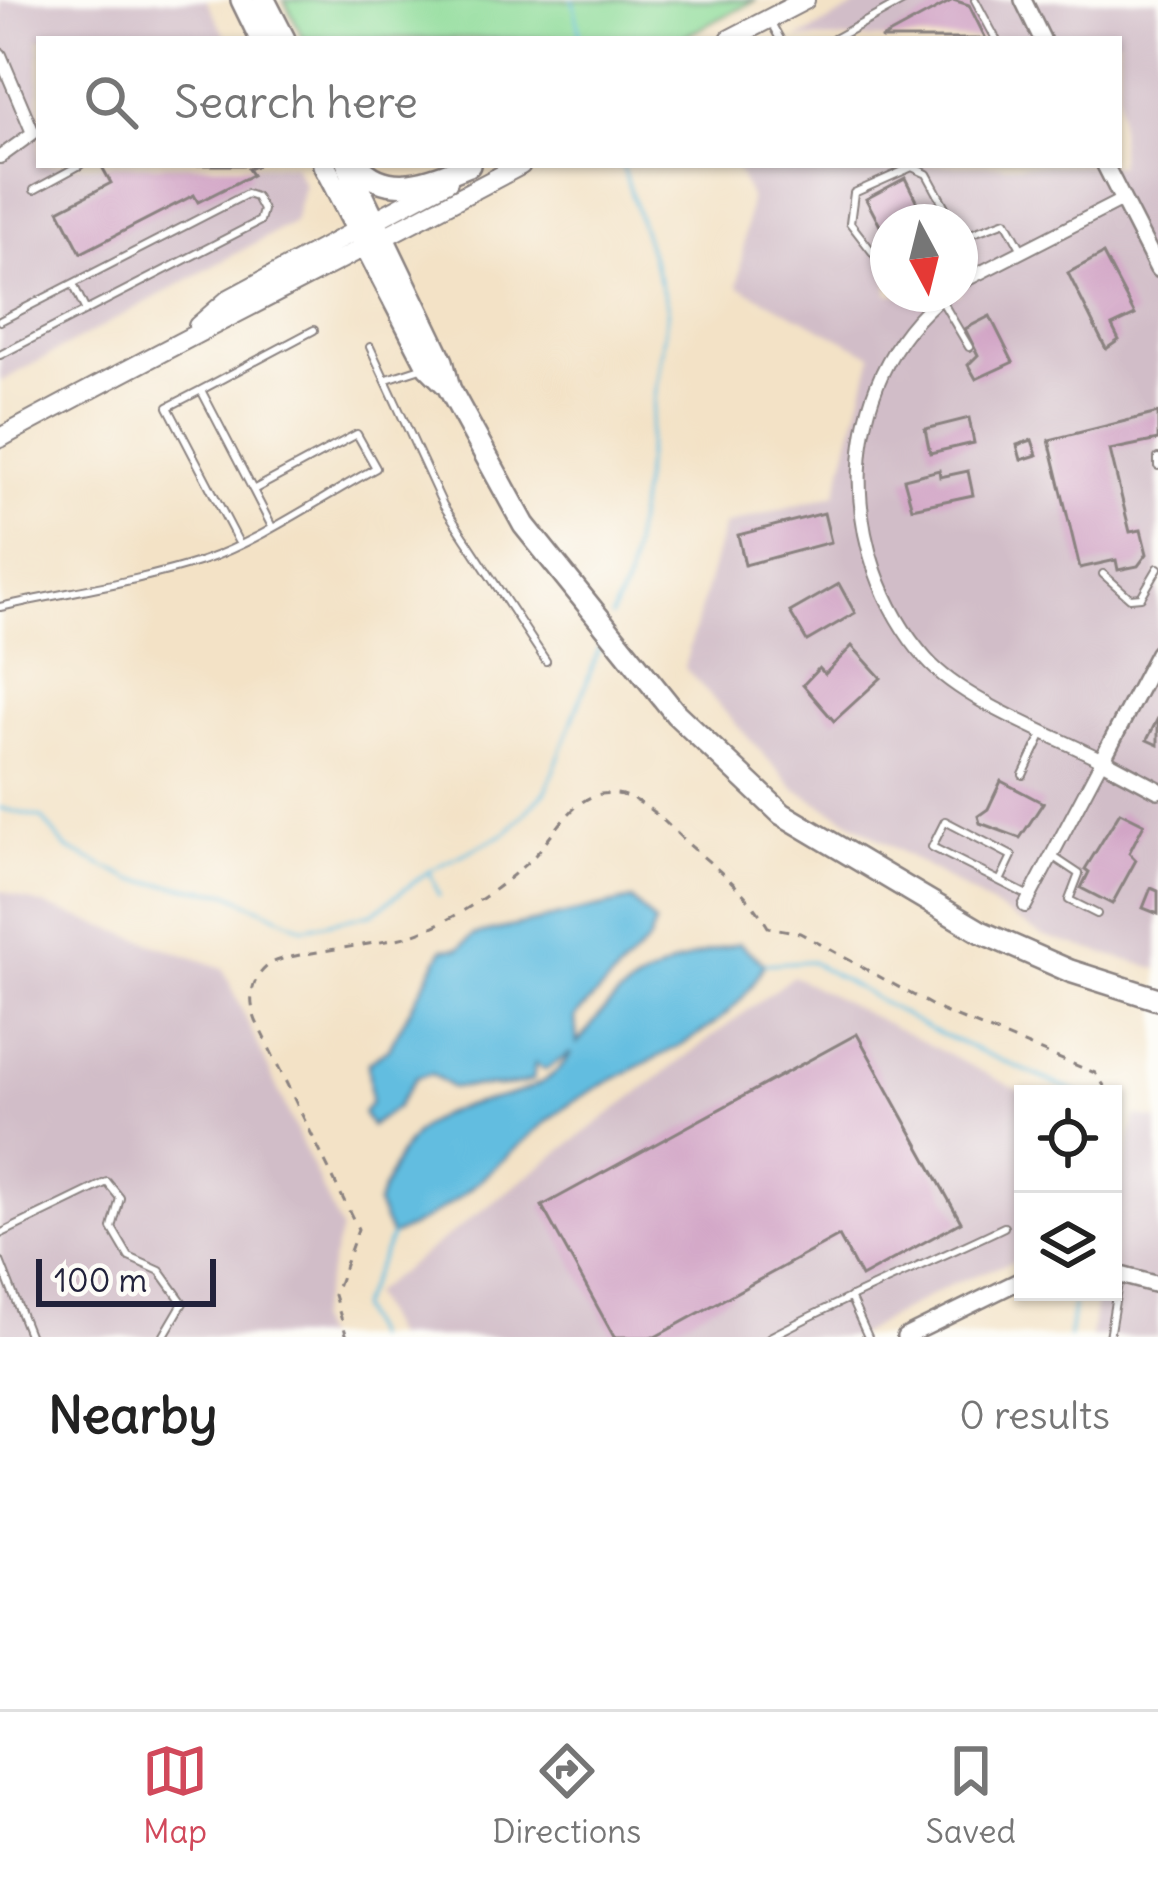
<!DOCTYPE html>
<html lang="en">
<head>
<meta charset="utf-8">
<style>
  :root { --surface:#fff; --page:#f6f6f6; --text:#222; --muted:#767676; --line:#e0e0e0; --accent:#d1495b }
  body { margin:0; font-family:Delius,sans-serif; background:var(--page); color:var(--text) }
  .controls { position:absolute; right:36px; bottom:36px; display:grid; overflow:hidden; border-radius:0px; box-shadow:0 3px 9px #0004 }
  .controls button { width:108px; height:108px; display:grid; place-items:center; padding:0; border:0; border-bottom:3px solid var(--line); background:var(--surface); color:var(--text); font:60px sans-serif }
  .compass { position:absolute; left:870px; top:204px; width:108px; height:108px; border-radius:50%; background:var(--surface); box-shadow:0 3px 9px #0004; rotate:173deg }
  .scale { position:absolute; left:36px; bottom:30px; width:180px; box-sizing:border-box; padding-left:12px; border:6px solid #22223b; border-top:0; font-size:33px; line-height:42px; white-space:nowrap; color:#22223b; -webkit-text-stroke:9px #fdfcf7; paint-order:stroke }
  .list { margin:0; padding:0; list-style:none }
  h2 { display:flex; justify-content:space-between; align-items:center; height:156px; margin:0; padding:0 48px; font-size:51px }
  h2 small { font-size:39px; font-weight:400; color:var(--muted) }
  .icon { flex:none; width:66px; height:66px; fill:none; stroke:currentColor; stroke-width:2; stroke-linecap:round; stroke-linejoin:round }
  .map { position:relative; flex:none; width:1158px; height:1337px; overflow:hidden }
  .search { position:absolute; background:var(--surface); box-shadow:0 3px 9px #0004; left:36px; right:36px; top:36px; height:132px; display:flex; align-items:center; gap:30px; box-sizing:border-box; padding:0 42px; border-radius:0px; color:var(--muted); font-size:45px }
  .sheet { height:372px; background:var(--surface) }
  nav { display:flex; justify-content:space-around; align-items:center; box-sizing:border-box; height:168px; border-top:3px solid var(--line); background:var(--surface); font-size:33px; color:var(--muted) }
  nav a { display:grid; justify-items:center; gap:6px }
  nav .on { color:var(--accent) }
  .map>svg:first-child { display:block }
  .industrial { fill:#d1bdc8; fill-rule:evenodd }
  .green { fill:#8fdc9a; stroke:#587f6a; stroke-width:3 }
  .water { fill:#62bde0; stroke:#42708e; stroke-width:3 }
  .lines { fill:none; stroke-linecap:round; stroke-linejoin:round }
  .stream { stroke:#62bde0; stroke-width:3 }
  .building { fill:#d2a5c6 }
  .service-casing { stroke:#8a8280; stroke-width:10 }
  .minor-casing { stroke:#8a8280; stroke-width:16 }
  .tertiary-casing { stroke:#8a8280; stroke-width:20 }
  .secondary-casing { stroke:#8a8280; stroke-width:22 }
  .trunk-casing { stroke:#8a8280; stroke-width:26 }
  .path { stroke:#8a8280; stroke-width:3; stroke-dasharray:9 9; stroke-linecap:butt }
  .service { stroke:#fff; stroke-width:6 }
  .minor { stroke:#fff; stroke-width:12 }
  .tertiary { stroke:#fff; stroke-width:15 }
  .secondary { stroke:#fff; stroke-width:18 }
  .trunk { stroke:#fff; stroke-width:21 }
</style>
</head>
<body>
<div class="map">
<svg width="1158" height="1337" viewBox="0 0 1158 1337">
  <rect width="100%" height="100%" fill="#fdfcf7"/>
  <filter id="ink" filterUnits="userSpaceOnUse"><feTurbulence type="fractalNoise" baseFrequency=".00833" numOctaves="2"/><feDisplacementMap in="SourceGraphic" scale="24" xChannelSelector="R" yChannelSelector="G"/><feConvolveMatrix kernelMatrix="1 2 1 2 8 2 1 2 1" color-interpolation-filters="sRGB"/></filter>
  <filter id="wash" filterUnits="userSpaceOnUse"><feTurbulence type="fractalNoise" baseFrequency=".004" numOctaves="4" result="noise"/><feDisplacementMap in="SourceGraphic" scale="48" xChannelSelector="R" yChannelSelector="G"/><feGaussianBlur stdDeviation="2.7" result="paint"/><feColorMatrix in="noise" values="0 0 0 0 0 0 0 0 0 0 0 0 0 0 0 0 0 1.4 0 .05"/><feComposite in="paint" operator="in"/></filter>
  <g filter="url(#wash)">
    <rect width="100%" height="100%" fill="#f3e2c6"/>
    <path class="industrial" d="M0 0H206L227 39H39V165H294L304 184 294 222 0 382Z
      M868 0H1158V969L1043 936 794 788 684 667 724 525 836 494 872 355 738 286 750 197 735 165H1119V39H797ZM888 222H960V294H888Z
      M0 890 223 968 341 1230 315 1321 322 1337H0Z
      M793 976 1026 1094 1023 1258 954 1283 854 1337H393L371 1294Z
      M1135 1116 1158 1120V1337H1091L1097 1292H1113V1219Z"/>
    <path class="green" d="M284 0H756L679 39H304Z"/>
    <path class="water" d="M633 900 655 924 648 942 575 1017 577 1043C588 1032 597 1017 608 1006 641 973 694 954 739 943L764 964C730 1041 631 1061 567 1106 502 1152 473 1202 391 1236L377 1204C390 1173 402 1139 432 1120 478 1092 540 1106 571 1053L545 1070 535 1064 533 1080C504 1091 482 1083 452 1088L432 1074 416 1077 397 1107 371 1126 363 1113 371 1102 368 1063 389 1048 443 949 459 948 474 935Z"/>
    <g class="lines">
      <path class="stream" d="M573 0 581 39
        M611 617 628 580 668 308 622 165
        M0 808 42 818 66 848 132 880 227 893 304 928 373 913 429 871 506 833 546 791 603 638
        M430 872 439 896
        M764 964 810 961 931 1030 1080 1094
        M372 1337 358 1308 392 1235
        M1069 1337 1073 1306"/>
    </g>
    <g id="blocks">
      <path class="building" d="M953 0 969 5 986 39H881Z
        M101 165H258L248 169 252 175 198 202 194 195 81 253 59 210 111 183Z
        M905 178 927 222H888V241L866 199Z
        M1103 254 1135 315 1112 326 1119 340 1106 349 1068 273Z
        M990 316 1013 362 976 379 968 365 978 355 965 329Z
        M1158 413V440L1110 450 1130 532 1141 530 1147 554 1138 566 1118 570 1116 560 1080 568 1049 440Z
        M969 418 974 443 930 453 925 429Z
        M1032 440 1037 455 1021 460 1017 445Z
        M939 470 940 477 968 471 973 495 912 508 904 479Z
        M824 513 831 542 745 565 738 535Z
        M839 584 855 613 807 641 790 612Z
        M852 646 881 678 834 721 803 685 819 668 825 674Z
        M1158 718V745L1147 740Z
        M1001 781 1043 803 1020 838 980 823 978 816 988 809Z
        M1120 812 1144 824 1129 853 1136 860 1112 904 1081 888 1089 872 1085 869Z
        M1151 888 1158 891V914L1143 908Z
        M857 1034 961 1222 861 1277 839 1236 655 1337H614L542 1206Z"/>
    </g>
  </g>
  <g filter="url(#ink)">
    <use href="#blocks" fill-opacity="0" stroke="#8a8280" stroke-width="3"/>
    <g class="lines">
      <g class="service-casing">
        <path id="service" d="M975 0 996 39
          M770 21 780 39
          M834 39 905 0
          M34 190 80 165
          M960 229 968 235 1006 221 1022 250
          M888 272 850 223 854 193 912 167 927 174 953 222
          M73 284 86 311
          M912 294 926 309
          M940 298 969 347
          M0 321 247 194 256 197 263 210 260 221 0 355
          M370 347 443 505 546 661
          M387 379 424 367
          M201 390 168 407 238 541
          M1158 458V466
          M253 490 201 390 314 330
          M1103 574 1130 598 1141 597 1158 568
          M0 607C66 592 137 582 202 561 258 542 323 497 376 468L357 434 253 490 271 525
          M1023 775 1043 733
          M1052 856 1079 874 1069 900 1097 914
          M1000 881 1012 856 945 821 932 847 1027 895
          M0 1234 107 1182 120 1198 112 1228 129 1257 160 1271 183 1303 163 1337
          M0 1261 30 1337
          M850 1297 868 1337
          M770 1337C846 1296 926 1265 1004 1227
          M1109 1337 1119 1278"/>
      </g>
      <g class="minor-casing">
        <path id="minor" d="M0 55 33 133 0 157
          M960 283 1122 200
          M945 294C833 381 836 557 926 659 963 701 1051 734 1102 760L1025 906"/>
      </g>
      <g class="tertiary-casing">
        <path id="tertiary" d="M1023 0 1042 39
          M1105 165 1158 269
          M1158 653 1102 760 1158 790
          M1113 1273 1158 1285
          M905 1337 1023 1279"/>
      </g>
      <g class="secondary-casing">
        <path id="secondary" d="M730 39 805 0
          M198 326 229 299 448 181
          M0 438C172 344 347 258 521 165"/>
      </g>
      <g class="trunk-casing">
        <path id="trunk" d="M242 0 261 39
          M264 0 284 39
          M324 165 428 366 449 387
          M348 165 442 361 449 388 524 525 676 714 782 814 981 932 1070 971 1158 999
          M358 165C388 200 433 180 469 165"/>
      </g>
      <path class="path" d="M347 1337 334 1295 358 1229 256 1021C248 999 250 979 270 964 284 953 383 945 412 935 455 920 495 892 528 862 550 843 571 798 601 794 637 789 662 820 686 842 717 869 747 891 768 927L800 933 942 1011 1095 1073 1110 1094"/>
      <use href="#service" class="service"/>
      <use href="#minor" class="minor"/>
      <use href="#tertiary" class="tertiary"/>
      <use href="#secondary" class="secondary"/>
      <use href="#trunk" class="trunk"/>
    </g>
  </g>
</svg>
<div class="controls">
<button><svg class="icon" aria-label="locate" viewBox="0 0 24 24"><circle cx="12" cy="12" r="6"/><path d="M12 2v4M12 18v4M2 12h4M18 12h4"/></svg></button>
<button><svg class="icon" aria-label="layers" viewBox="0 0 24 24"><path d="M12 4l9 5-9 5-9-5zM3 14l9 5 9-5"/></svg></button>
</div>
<svg class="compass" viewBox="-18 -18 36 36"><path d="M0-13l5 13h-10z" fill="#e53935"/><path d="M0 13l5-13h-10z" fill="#767676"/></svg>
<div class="scale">100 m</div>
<div class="search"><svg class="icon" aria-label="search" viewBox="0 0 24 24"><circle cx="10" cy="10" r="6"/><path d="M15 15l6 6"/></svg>Search here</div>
</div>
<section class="sheet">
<h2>Nearby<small>0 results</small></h2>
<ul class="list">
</ul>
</section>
<nav>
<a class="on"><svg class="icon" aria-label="map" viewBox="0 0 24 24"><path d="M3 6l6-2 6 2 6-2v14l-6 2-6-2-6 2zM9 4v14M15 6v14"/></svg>Map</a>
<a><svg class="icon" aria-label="directions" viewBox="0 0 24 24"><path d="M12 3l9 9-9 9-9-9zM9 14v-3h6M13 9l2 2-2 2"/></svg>Directions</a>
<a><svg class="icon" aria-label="saved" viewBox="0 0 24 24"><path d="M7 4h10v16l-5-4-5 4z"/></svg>Saved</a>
</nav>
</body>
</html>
